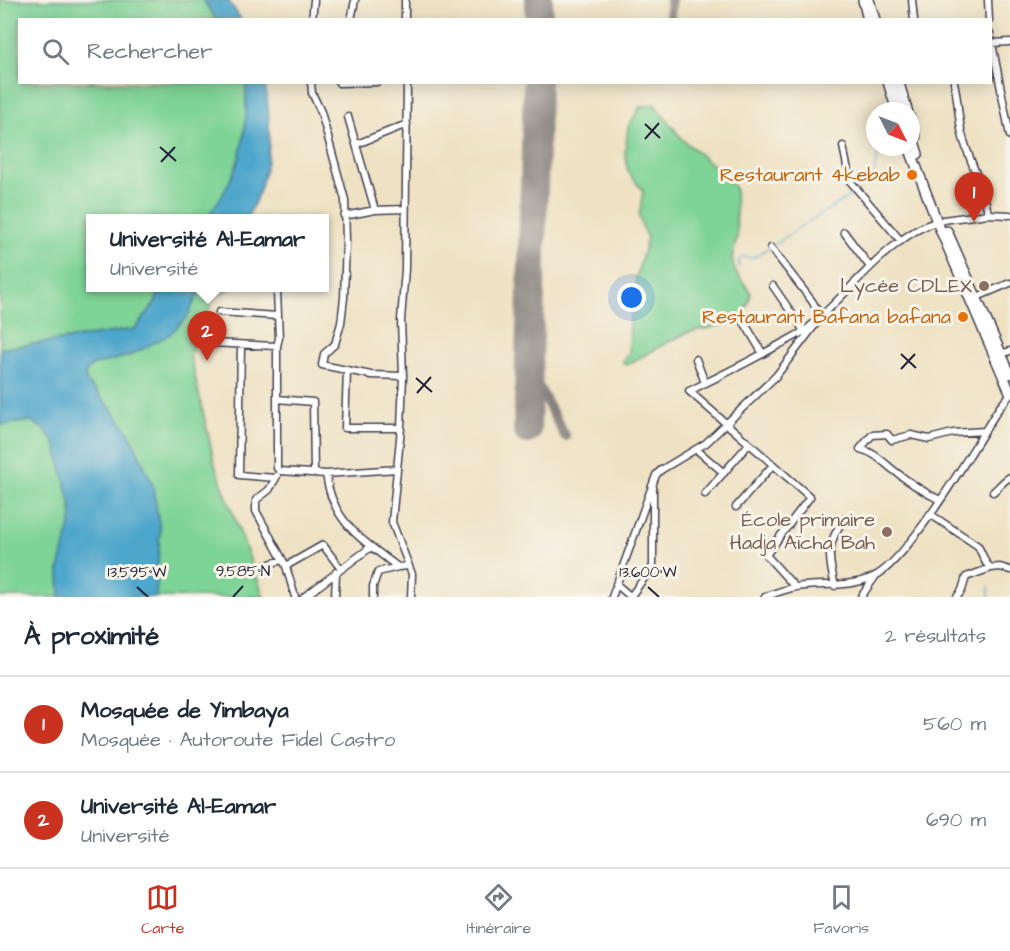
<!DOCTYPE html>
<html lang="fr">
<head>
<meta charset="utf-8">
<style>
  :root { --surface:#fff; --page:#f2f2f3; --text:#1f2937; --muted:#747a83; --line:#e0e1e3; --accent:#c8321e }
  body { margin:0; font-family:"Architects Daughter",sans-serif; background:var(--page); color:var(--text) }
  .compass { position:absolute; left:866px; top:102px; width:54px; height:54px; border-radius:50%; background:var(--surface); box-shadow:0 3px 15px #0003; rotate:132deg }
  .you { position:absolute; left:632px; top:298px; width:21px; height:21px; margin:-15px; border:4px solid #fff; border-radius:50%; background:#1a73e8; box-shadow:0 0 0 9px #1a73e833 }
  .badge { display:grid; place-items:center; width:39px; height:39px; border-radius:50%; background:var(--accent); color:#fff; font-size:20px; font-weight:700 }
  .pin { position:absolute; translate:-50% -50px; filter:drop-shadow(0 2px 3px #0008) }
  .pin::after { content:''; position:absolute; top:32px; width:21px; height:18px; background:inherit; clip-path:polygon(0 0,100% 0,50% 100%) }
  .popup { position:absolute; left:86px; top:214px; width:243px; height:78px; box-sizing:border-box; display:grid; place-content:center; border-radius:0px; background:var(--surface); filter:drop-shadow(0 2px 4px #0005); font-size:20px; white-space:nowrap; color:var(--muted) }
  .popup b { font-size:22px; color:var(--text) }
  .popup::after { content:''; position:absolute; left:50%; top:100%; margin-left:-12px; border:12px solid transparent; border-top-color:var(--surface) }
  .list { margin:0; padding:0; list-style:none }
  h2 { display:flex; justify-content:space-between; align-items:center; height:78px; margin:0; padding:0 24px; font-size:26px }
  h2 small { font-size:20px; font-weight:400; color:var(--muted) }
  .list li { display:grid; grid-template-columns:39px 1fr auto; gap:18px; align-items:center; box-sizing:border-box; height:96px; padding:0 24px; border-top:2px solid var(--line) }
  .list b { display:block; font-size:22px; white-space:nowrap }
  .list p { margin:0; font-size:20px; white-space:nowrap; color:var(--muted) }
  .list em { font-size:20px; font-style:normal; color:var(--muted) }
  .icon { flex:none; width:33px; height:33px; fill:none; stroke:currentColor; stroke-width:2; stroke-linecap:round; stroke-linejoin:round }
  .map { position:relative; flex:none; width:1010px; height:597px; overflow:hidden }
  .search { position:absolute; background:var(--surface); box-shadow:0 3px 15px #0003; left:18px; right:18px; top:18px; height:66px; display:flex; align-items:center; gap:15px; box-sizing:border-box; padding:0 21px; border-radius:0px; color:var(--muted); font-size:22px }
  .sheet { height:270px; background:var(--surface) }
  nav { display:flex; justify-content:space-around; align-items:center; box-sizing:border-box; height:84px; border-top:2px solid var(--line); background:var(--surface); font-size:16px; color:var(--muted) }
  nav a { display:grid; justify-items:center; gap:3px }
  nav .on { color:var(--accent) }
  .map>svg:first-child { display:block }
  .green { fill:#7ed396; stroke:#507a68; stroke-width:1.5 }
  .water { fill:#4ea6cb; stroke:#386483; stroke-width:1.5 }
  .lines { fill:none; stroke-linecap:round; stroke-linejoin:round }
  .stream { stroke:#4ea6cb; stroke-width:1.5 }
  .taxiway { stroke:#888280; stroke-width:10 }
  .runway { stroke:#888280; stroke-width:28 }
  .minor-casing { stroke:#413f50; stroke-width:9 }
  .highway-casing { stroke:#413f50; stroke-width:12 }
  .minor { stroke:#fff; stroke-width:6 }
  .highway { stroke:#fff; stroke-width:9 }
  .ticks { fill:none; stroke:#22223b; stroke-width:2 }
  .food-dot { fill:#e8710a; stroke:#f7f3e8; stroke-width:2 }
  .education-dot { fill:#8d6e63; stroke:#f7f3e8; stroke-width:2 }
  .labels { text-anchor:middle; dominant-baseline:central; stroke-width:6; stroke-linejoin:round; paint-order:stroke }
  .food-label { font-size:20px; fill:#c56008; stroke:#f7f3e8; text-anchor:end }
  .education-label { font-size:20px; fill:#785e54; stroke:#f7f3e8; text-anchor:end }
  .ticks-label { font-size:15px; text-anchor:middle; fill:#22223b; stroke:#f7f3e8; stroke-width:6; stroke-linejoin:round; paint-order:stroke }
</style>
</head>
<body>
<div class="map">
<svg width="1010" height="597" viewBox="0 0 1010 597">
  <rect width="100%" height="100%" fill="#f7f3e8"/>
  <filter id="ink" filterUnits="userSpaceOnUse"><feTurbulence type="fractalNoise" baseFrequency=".0167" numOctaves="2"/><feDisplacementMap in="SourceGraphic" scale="12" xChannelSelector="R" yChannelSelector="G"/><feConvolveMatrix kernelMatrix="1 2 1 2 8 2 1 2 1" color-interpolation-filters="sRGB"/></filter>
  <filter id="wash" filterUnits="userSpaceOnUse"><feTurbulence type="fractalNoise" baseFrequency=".008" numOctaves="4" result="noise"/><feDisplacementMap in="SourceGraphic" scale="24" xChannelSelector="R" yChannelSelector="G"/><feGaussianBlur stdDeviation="1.35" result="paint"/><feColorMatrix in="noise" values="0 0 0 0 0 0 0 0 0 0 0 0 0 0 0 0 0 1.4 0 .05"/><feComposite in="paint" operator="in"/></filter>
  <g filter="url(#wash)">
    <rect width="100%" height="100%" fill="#efe2c4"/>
    <path class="green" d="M0 0H203L216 19 20 20V82L246 83C248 137 241 175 206 218H90V288H160L155 303 135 329 0 349Z
      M654 104 682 139 724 175 735 188 737 238 732 258 735 271 751 293C744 333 712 323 685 334 665 343 646 355 626 365L622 361 629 353 630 319 637 302 636 278 647 239 639 217 643 191 628 172 625 154 628 127 640 107Z
      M201 288H233L214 297 190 354 215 465 264 597H156L160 530 104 400 86 381 85 373 91 366 131 355 187 317Z
      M31 421 46 431 55 443 70 501 72 518 59 570 60 597H0V425Z"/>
    <path class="water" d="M203 0H228L241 19H216Z
      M246 83H265C273 132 272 173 247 218H206C241 175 248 137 246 83Z
      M160 288H201L187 317 169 335 131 355 91 366 85 373 86 381 104 400 129 432 153 485 160 530 156 597H60L59 570 72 518 70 501 55 443 46 431 31 421 0 425V349L135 329 155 303Z"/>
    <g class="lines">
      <path class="stream" d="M859 189 873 179 879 147
        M828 210 855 193
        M808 222 827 210
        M773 246 804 224
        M739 267V260L742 257 752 258 769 248
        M989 597V587"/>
      <path class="taxiway" d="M670 20 671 0
        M529 361 534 378 565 436"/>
      <path class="runway" d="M539 20V0
        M527 430 537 82"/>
    </g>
  </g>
  <g filter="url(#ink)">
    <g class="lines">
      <g class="minor-casing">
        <path id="minor" d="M405 0V20
          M912 0 914 20
          M988 0 989 20
          M312 20 314 0
          M351 20 355 0
          M990 33 1010 136
          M992 43 1010 42
          M311 82 312 93 321 112 345 200 346 241 344 298 341 323 335 344 324 354 322 365 371 375 403 376
          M407 82 405 269 401 320 403 376 401 428 392 522 412 574 411 597
          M900 82 909 111
          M954 82C958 99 958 117 962 134 969 162 984 185 988 214
          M339 83 377 82
          M348 117 375 210
          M911 117 917 137
          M357 144 407 124
          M843 146 850 181 901 241
          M344 216 375 210 405 209
          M943 220 988 214 1010 215
          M844 232 870 267
          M773 286 804 331
          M277 292 279 338 277 346V468L280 471 326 474 397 469
          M977 297 1010 283
          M219 312 278 316
          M744 322 763 354
          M210 343 277 346
          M241 345 239 475 276 478
          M1001 354 1010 351
          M696 359 705 383
          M347 371 345 428H401
          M277 399 313 402 314 473
          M697 450 724 473
          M326 474C332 522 361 539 398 567L409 566
          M277 476 269 490 256 500V511L286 566 295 597
          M993 492C999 487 1003 481 1010 477
          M705 494 749 444
          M940 500C923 492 906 480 892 469 881 460 874 452 860 449L872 435 887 434 892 440 911 435 929 439 953 433 984 431
          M736 507 773 465
          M930 514 978 546 986 563 991 568 1000 567 1010 570
          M286 566 323 545 341 569
          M245 572 282 560
          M616 584 631 597
          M835 586C828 558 826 544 844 519
          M795 587 766 555 810 497 689 391C718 377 747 363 775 347 786 341 797 336 807 329 843 300 893 232 937 222
          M631 596 653 566V487
          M304 597 371 547
          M335 597 336 572
          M373 597V586L378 572 398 567
          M612 597 656 475 661 470 706 443 776 376 821 317 812 301 771 248
          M765 597C775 593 786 589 796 587 822 583 848 588 873 577 907 563 976 444 999 408L1010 395
          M861 597 875 577
          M957 597 962 590 966 577 991 568"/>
      </g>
      <g class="highway-casing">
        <path id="highway" d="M863 0 868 20
          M869 0 875 20
          M888 82 897 111
          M895 82 904 111
          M911 132 918 154
          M909 147 937 222 1010 392
          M947 231 1010 374"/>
      </g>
      <use href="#minor" class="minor"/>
      <use href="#highway" class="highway"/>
    </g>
  </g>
  <path class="ticks" d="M645 124 660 138M645 139 659 123M160 147 176 161M161 162 175 147M901 354 916 368M901 369 915 354M416 378 432 392M417 393 431 377M137 587 148 597M648 587 659 597M233 597 243 586"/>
  <g class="food-dot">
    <circle cx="912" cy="175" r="6"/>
    <circle cx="963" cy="317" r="6"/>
  </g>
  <g class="education-dot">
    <circle cx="984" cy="286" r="6"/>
    <circle cx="887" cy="532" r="6"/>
  </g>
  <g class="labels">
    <g class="food-label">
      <text x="900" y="175">Restaurant 4kebab</text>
      <text x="951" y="317">Restaurant Bafana bafana</text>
    </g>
    <g class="education-label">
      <text x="972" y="286">Lycée CDLEX</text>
      <text x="875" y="520">École primaire<tspan x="875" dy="23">Hadja Aïcha Bah</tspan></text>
    </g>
  </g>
  <g class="ticks-label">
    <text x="243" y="576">9.585°N</text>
    <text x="137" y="577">13.595°W</text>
    <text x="648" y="577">13.600°W</text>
  </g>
</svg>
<svg class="compass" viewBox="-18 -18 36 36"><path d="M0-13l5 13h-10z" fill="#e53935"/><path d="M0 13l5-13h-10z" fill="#747a83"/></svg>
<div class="you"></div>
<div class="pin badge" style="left:974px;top:222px">1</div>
<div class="pin badge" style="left:207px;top:361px">2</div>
<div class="popup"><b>Université Al-Eamar</b>Université</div>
<div class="search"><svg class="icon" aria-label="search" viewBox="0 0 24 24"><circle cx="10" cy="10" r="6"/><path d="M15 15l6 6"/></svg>Rechercher</div>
</div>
<section class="sheet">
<h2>À proximité<small>2 résultats</small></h2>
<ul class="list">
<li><span class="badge">1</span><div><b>Mosquée de Yimbaya</b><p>Mosquée · Autoroute Fidel Castro</p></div><em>560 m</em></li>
<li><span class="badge">2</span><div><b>Université Al-Eamar</b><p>Université</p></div><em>690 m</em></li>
</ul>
</section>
<nav>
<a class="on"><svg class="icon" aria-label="map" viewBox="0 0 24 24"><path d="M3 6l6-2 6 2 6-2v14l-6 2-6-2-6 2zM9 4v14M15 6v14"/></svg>Carte</a>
<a><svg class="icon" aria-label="directions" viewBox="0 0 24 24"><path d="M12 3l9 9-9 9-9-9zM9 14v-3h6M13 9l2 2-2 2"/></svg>Itinéraire</a>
<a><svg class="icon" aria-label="saved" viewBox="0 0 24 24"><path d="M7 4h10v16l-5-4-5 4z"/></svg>Favoris</a>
</nav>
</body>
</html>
